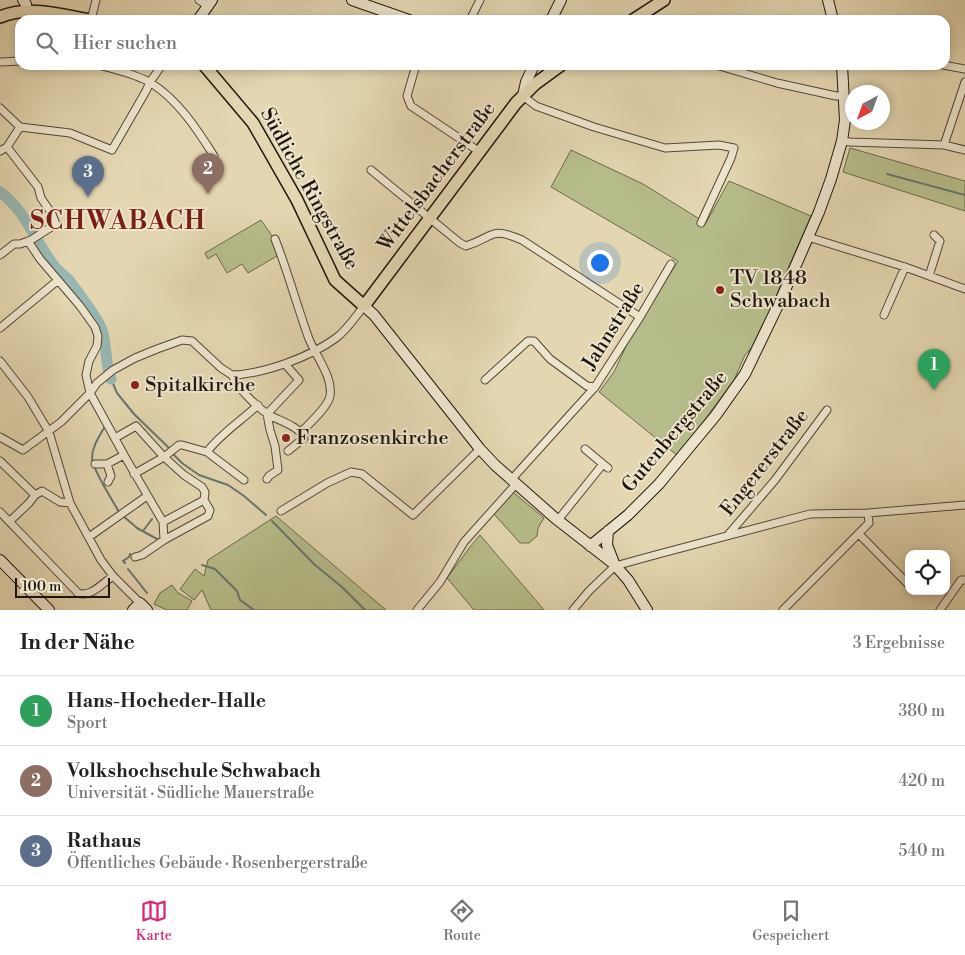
<!DOCTYPE html>
<html lang="de">
<head>
<meta charset="utf-8">
<style>
  :root { --surface:#fff; --page:#f6f6f6; --text:#222; --muted:#767676; --line:#e0e0e0; --accent:#db2777 }
  body { margin:0; font-family:"Libre Bodoni",serif; background:var(--page); color:var(--text) }
  .controls { position:absolute; right:15px; bottom:15px; display:grid; overflow:hidden; border-radius:10px; box-shadow:0 2px 8px #0003 }
  .controls button { width:45px; height:45px; display:grid; place-items:center; padding:0; border:0; border-bottom:1px solid var(--line); background:var(--surface); color:var(--text); font:25px sans-serif }
  .compass { position:absolute; left:845px; top:85px; width:45px; height:45px; border-radius:50%; background:var(--surface); box-shadow:0 2px 8px #0003; rotate:221deg }
  .scale { position:absolute; left:15px; bottom:12px; width:95px; box-sizing:border-box; padding-left:5px; border:2px solid #1f170e; border-top:0; font-size:14px; line-height:18px; white-space:nowrap; color:#1f170e; -webkit-text-stroke:4px #ede4cc; paint-order:stroke }
  .you { position:absolute; left:599px; top:262px; width:18px; height:18px; margin:-12px; border:4px solid #fff; border-radius:50%; background:#1a73e8; box-shadow:0 0 0 8px #1a73e833 }
  .badge { display:grid; place-items:center; width:32px; height:32px; border-radius:50%; background:var(--accent); color:#fff; font-size:16px; font-weight:700 }
  .pin { position:absolute; translate:-50% -41px; filter:drop-shadow(0 1px 2px #0008) }
  .pin::after { content:''; position:absolute; top:26px; width:18px; height:15px; background:inherit; clip-path:polygon(0 0,100% 0,50% 100%) }
  .list { margin:0; padding:0; list-style:none }
  h2 { display:flex; justify-content:space-between; align-items:center; height:65px; margin:0; padding:0 20px; font-size:21px }
  h2 small { font-size:16px; font-weight:400; color:var(--muted) }
  .list li { display:grid; grid-template-columns:32px 1fr auto; gap:15px; align-items:center; box-sizing:border-box; height:70px; padding:0 20px; border-top:1px solid var(--line) }
  .list b { display:block; font-size:19px; white-space:nowrap }
  .list p { margin:0; font-size:16px; white-space:nowrap; color:var(--muted) }
  .list em { font-size:16px; font-style:normal; color:var(--muted) }
  .icon { flex:none; width:28px; height:28px; fill:none; stroke:currentColor; stroke-width:2; stroke-linecap:round; stroke-linejoin:round }
  .map { position:relative; flex:none; width:965px; height:610px; overflow:hidden }
  .search { position:absolute; background:var(--surface); box-shadow:0 2px 8px #0003; left:15px; right:15px; top:15px; height:55px; display:flex; align-items:center; gap:12px; box-sizing:border-box; padding:0 18px; border-radius:15px; color:var(--muted); font-size:19px }
  .sheet { height:275px; background:var(--surface) }
  nav { display:flex; justify-content:space-around; align-items:center; box-sizing:border-box; height:70px; border-top:1px solid var(--line); background:var(--surface); font-size:14px; color:var(--muted) }
  nav a { display:grid; justify-items:center; gap:2px }
  nav .on { color:var(--accent) }
  .map>svg:first-child { display:block }
  .green { fill:#b6bd8a; stroke:#6a6a4c }
  .lines { fill:none; stroke-linecap:round; stroke-linejoin:round }
  .stream { stroke:#677770; stroke-width:2 }
  .river { stroke:#97b7b2; stroke-width:11 }
  .street-casing { stroke:#504736; stroke-width:9 }
  .secondary-casing { stroke:#1f170e; stroke-width:12 }
  .primary-casing { stroke:#1f170e; stroke-width:14 }
  .street { stroke:#ede4cc; stroke-width:7 }
  .secondary { stroke:#ede4cc; stroke-width:10 }
  .primary { stroke:#e3d6b0; stroke-width:11 }
  .poi-dot { fill:#8f2418; stroke:#ede4cc; stroke-width:2 }
  .labels { text-anchor:middle; dominant-baseline:central; stroke-width:4; stroke-linejoin:round; paint-order:stroke }
  .street-label { font-size:20px; fill:#1f170e; stroke:#ede4cc }
  .poi-label { font-size:20px; fill:#1f170e; stroke:#ede4cc; text-anchor:start }
  .district-label { font-size:25px; font-weight:bold; letter-spacing:1px; fill:#7a1f14; stroke:#ede4cc }
</style>
</head>
<body>
<div class="map">
<svg width="965" height="610" viewBox="0 0 965 610">
  <rect width="100%" height="100%" fill="#e3d6b0"/>
  <filter id="stains"><feTurbulence type="fractalNoise" baseFrequency=".004" numOctaves="4"/><feColorMatrix values="0 0 0 0 .2 0 0 0 0 .09 0 0 0 0 .02 0 0 0 .5 -.17"/></filter>
  <radialGradient id="worn" r=".72"><stop offset=".6" stop-color="#630" stop-opacity="0"/><stop offset="1" stop-color="#630" stop-opacity=".3"/></radialGradient>
  <path class="green" d="M850 148 965 181V211L843 172Z
    M571 150 643 184 706 223 729 181 811 216 755 344 745 355 734 380 678 456 599 392 614 372 629 340 678 261 551 187Z
    M261 220 272 236 279 252 277 256 248 273 242 264 227 273 216 254 208 259 205 253Z
    M513 492 544 518 538 528 537 536 529 543H520L494 514Z
    M276 516 386 610H211L202 590 194 600 180 589 195 569 204 576 208 560Z
    M480 535 544 610H474L447 578 470 547Z
    M172 585 178 593 192 601 187 610H167L154 604 160 593Z"/>
  <g class="lines">
    <path class="stream" d="M887 174 965 195
      M111 379 117 393 134 414 168 447 173 454 182 463 199 475 228 485 244 496 266 515
      M104 428C99 437 92 447 92 458 92 469 113 501 119 512
      M122 515 137 528 157 539
      M272 521 315 565 342 587 365 610
      M143 531 152 519
      M125 563 123 561 129 557 130 554
      M202 565 215 569 237 591 240 600 254 610
      M128 569 147 593"/>
    <path class="river" d="M0 192C25 210 34 239 52 263 56 269 62 274 68 279 75 288 99 320 102 330 107 346 105 363 111 379"/>
    <g class="street-casing">
      <path id="street" d="M199 0 208 6
        M91 20 96 0
        M470 20 480 0
        M0 62 20 61
        M99 65C116 70 136 74 151 83 178 100 197 129 214 156
        M416 65 407 96 411 106 480 152
        M716 65 777 83 836 96H845
        M943 65 965 69
        M523 96 536 106 594 127 665 148 719 145 734 148 731 158 701 223
        M0 108 20 127
        M20 127 70 133 112 150 146 91 150 82 162 65
        M842 141 850 142 944 145 965 150
        M944 145 965 82
        M0 151 7 147 20 127
        M371 170 460 243 466 246C495 237 489 226 522 240L640 317
        M808 237 905 267 965 289
        M275 239C288 272 297 306 309 339 316 356 333 377 330 396 328 407 309 424 301 432
        M28 241 40 259 80 306 95 327 98 336 97 346 89 361 86 375 90 393 124 455 163 522 164 540
        M0 255 14 244H20L31 240 56 224 52 214 41 198 38 187 7 147
        M929 276 940 241 934 235
        M884 315 905 267
        M0 328 57 281
        M0 361 28 397 49 432 70 503 101 560 113 576 140 603
        M232 375C264 374 310 357 336 338 347 330 356 316 364 306
        M232 375C237 388 257 407 269 415 280 421 299 426 304 438L288 451
        M485 380 528 341H534L550 359 587 386 595 387
        M267 414 299 380 285 364
        M0 437 23 450 61 422 90 393 97 383 113 370 135 358 157 349 182 340 192 341 221 368 232 375
        M115 438 136 426 164 457 184 475 202 487 205 492 204 500 210 510 208 516 164 540 142 555 135 557
        M585 449 603 464
        M207 452C220 434 241 421 258 405
        M0 461 35 495 42 491 60 502 70 503
        M95 464H107L124 455
        M107 464 111 476 108 482
        M134 474 164 457 179 445H182L207 452 244 480
        M267 479 269 476 278 470 275 446 270 430 267 414
        M511 480 595 387 640 317 671 264
        M281 511 327 483 351 472 362 474 413 515 480 449
        M0 512 78 593C90 598 103 583 113 576
        M558 520 603 464 608 468
        M10 521 29 503 35 495
        M163 522 204 500
        M859 534 909 585
        M728 535 775 480 827 410
        M89 537 147 496
        M417 610 440 582 464 542 516 484
        M573 610 589 591 615 566 655 555 810 514 868 513 965 505
        M783 610 869 523 868 513
        M940 610 961 580H965"/>
    </g>
    <g class="secondary-casing">
      <path id="secondary" d="M23 0 26 4V11
        M352 0 409 20
        M828 0 833 20
        M198 20 212 0
        M551 20 561 0
        M523 96 526 82 534 65
        M364 306 374 315 480 449 495 465 555 518 614 564 628 580 647 610
        M608 531 607 545 614 563
        M590 546 628 515 659 484 716 415 745 374 782 297 819 212 831 179 842 141 845 120 842 65
        M0 560 49 610
        M133 610 140 603 147 610"/>
    </g>
    <g class="primary-casing">
      <path id="primary" d="M0 17C29 5 61 15 90 20
        M633 20 664 0
        M204 65 253 123 297 200 335 280 364 306 516 103 535 84 561 65"/>
    </g>
    <use href="#street" class="street"/>
    <use href="#secondary" class="secondary"/>
    <use href="#primary" class="primary"/>
  </g>
  <g class="poi-dot">
    <circle cx="720" cy="290" r="5"/>
    <circle cx="135" cy="385" r="5"/>
    <circle cx="286" cy="438" r="5"/>
  </g>
  <g class="labels">
    <g class="street-label">
      <text transform="translate(437 177) rotate(-53)">Wittelsbacherstraße</text>
      <text transform="translate(309 189) rotate(61)">Südliche Ringstraße</text>
      <text transform="translate(614 326) rotate(-58)">Jahnstraße</text>
      <text transform="translate(675 432) rotate(-50)">Gutenbergstraße</text>
      <text transform="translate(765 463) rotate(-52)">Engererstraße</text>
    </g>
    <g class="poi-label">
      <text x="730" y="278">TV 1848<tspan x="730" dy="23">Schwabach</tspan></text>
      <text x="145" y="385">Spitalkirche</text>
      <text x="296" y="438">Franzosenkirche</text>
    </g>
    <g class="district-label">
      <text x="118" y="221">SCHWABACH</text>
    </g>
  </g>
  <rect width="100%" height="100%" filter="url(#stains)"/>
  <rect width="100%" height="100%" fill="url(#worn)"/>
</svg>
<div class="controls">
<button><svg class="icon" aria-label="locate" viewBox="0 0 24 24"><circle cx="12" cy="12" r="6"/><path d="M12 2v4M12 18v4M2 12h4M18 12h4"/></svg></button>
</div>
<svg class="compass" viewBox="-18 -18 36 36"><path d="M0-13l5 13h-10z" fill="#e53935"/><path d="M0 13l5-13h-10z" fill="#767676"/></svg>
<div class="scale">100 m</div>
<div class="you"></div>
<div class="pin badge" style="left:934px;top:390px;background:#2e9e5b">1</div>
<div class="pin badge" style="left:208px;top:194px;background:#8d6e63">2</div>
<div class="pin badge" style="left:88px;top:197px;background:#5c6f8a">3</div>
<div class="search"><svg class="icon" aria-label="search" viewBox="0 0 24 24"><circle cx="10" cy="10" r="6"/><path d="M15 15l6 6"/></svg>Hier suchen</div>
</div>
<section class="sheet">
<h2>In der Nähe<small>3 Ergebnisse</small></h2>
<ul class="list">
<li><span class="badge" style="background:#2e9e5b">1</span><div><b>Hans-Hocheder-Halle</b><p>Sport</p></div><em>380 m</em></li>
<li><span class="badge" style="background:#8d6e63">2</span><div><b>Volkshochschule Schwabach</b><p>Universität · Südliche Mauerstraße</p></div><em>420 m</em></li>
<li><span class="badge" style="background:#5c6f8a">3</span><div><b>Rathaus</b><p>Öffentliches Gebäude · Rosenbergerstraße</p></div><em>540 m</em></li>
</ul>
</section>
<nav>
<a class="on"><svg class="icon" aria-label="map" viewBox="0 0 24 24"><path d="M3 6l6-2 6 2 6-2v14l-6 2-6-2-6 2zM9 4v14M15 6v14"/></svg>Karte</a>
<a><svg class="icon" aria-label="directions" viewBox="0 0 24 24"><path d="M12 3l9 9-9 9-9-9zM9 14v-3h6M13 9l2 2-2 2"/></svg>Route</a>
<a><svg class="icon" aria-label="saved" viewBox="0 0 24 24"><path d="M7 4h10v16l-5-4-5 4z"/></svg>Gespeichert</a>
</nav>
</body>
</html>
